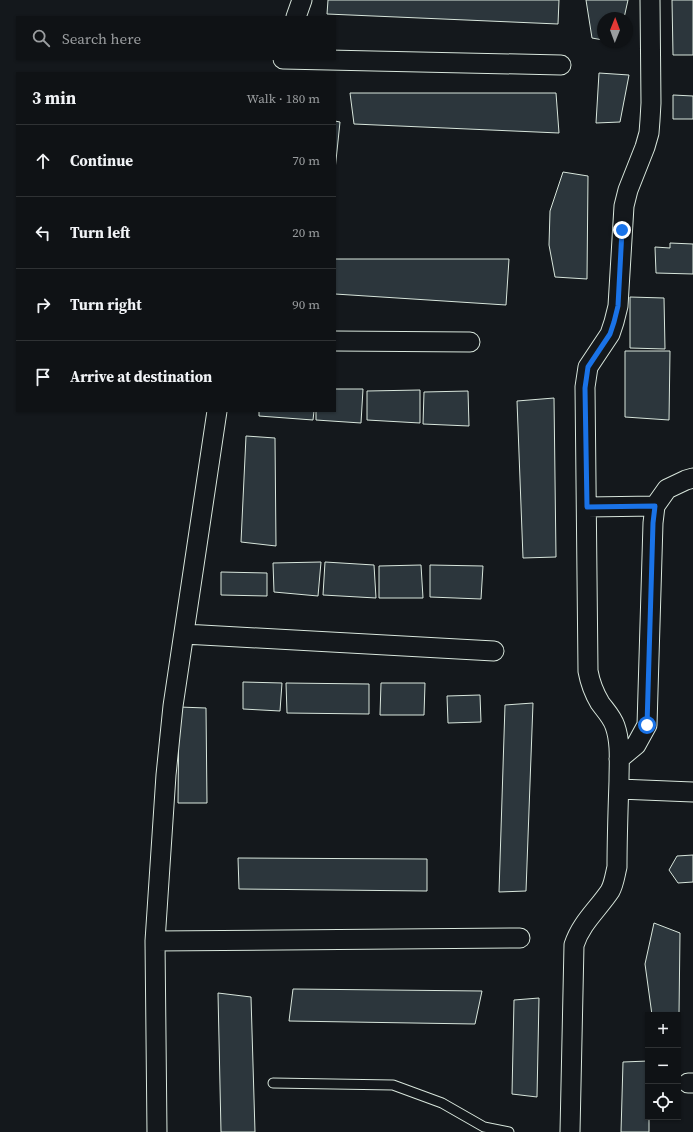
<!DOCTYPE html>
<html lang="en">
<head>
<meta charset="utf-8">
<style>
  :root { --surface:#0f1215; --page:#181b1e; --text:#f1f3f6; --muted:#9b9ea0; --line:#2f3234 }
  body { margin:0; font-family:"Source Serif 4",serif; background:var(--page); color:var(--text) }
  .controls { position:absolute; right:12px; bottom:12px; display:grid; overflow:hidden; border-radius:0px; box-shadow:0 1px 3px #0004 }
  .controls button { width:36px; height:36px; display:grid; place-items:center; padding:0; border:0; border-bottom:1px solid var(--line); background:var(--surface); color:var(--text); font:20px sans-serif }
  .compass { position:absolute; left:597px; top:12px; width:36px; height:36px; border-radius:50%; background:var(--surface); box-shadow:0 1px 3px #0004; rotate:1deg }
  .stop { position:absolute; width:12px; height:12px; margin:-9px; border:3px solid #1a73e8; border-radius:50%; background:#fff }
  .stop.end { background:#1a73e8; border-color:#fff; box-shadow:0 1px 4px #0008 }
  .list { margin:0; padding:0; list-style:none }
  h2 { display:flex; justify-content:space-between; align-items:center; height:52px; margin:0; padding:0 16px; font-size:17px }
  h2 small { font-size:13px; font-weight:400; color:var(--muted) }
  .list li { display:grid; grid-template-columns:26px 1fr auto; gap:12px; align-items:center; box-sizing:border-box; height:72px; padding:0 16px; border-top:1px solid var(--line) }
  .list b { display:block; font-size:15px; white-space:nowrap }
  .list em { font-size:13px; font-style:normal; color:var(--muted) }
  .icon { flex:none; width:22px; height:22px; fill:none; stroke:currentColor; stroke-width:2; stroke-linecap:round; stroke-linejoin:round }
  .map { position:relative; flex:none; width:693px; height:1132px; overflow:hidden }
  .search { position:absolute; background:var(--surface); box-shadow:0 1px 3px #0004; left:16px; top:16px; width:320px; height:44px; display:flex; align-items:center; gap:10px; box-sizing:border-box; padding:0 14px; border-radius:0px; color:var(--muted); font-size:15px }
  .panel { position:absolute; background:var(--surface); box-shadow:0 1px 3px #0004; left:16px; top:72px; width:320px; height:340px; border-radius:0px }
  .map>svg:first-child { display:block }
  .building { fill:#2c363c; stroke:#d8e6dc }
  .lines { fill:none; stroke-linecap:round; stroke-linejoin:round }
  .lane-casing { stroke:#d8e6dc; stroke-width:11 }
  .street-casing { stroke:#d8e6dc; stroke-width:21 }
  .lane { stroke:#14181c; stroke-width:9 }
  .street { stroke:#14181c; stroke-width:19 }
  .route { stroke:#1a73e8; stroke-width:5 }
</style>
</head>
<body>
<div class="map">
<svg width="693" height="1132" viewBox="0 0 693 1132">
  <rect width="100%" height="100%" fill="#14181c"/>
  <path class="building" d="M328 0H559L558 24 327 14Z
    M586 0H628L624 18H603V40L592 38Z
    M672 0H693V55H673Z
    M599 73 629 75 620 122 596 123Z
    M350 93H556L559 133 354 124Z
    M673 95 693 96V119H673Z
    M335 121 340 122 335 170Z
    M563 172 588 176 587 279 555 277 549 245 550 211Z
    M670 243 693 244V274L656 273 655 247 670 248Z
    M335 259H509L506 305 335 294Z
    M630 297 664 298 665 349 630 348Z
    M625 351H670L669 420 625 417Z
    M335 389H363L361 423 316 420V411H335Z
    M420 390V423L367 420V391Z
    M468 391 469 426 423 424 424 392Z
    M554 398 556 557 523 558 517 401Z
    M259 411H314L313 420 259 416Z
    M246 436 275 438 276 546 241 542Z
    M321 562 318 596 274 592 273 563Z
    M325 562 374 565 376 598 323 595Z
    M421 565 423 598H379V566Z
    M430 565 483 566 481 599 430 597Z
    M221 572 267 573V596L221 595Z
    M243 682 282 683 280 711 243 709Z
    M286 683 369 684V714L287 713Z
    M381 683H425L424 715H380Z
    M480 695 481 722 448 723 447 696Z
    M533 703 526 891 499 892 505 705Z
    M179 707 206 708 207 803H178Z
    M693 855V882L678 883 669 870 677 856Z
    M238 858 427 859V891L239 889Z
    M654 923 680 933 679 1014 652 1015 645 964Z
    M293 989 482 991 475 1024 289 1021Z
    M218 993 251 997 255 1132H221Z
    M539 998 537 1097 512 1094 514 1000Z
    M648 1061V1117H649V1132H621L623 1062Z"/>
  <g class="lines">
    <g class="lane-casing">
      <path id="lane" d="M273 1083 393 1085 442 1103 484 1127 509 1132"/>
    </g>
    <g class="street-casing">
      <path id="street" d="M296 17 302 0
        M283 59 561 65
        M335 341 470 342
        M587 507 655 506
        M184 634 494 651
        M619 759 636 745 647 725 653 523 655 506 667 489 686 480 693 478
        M619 789 693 792
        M155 941 520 938
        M688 1083H693
        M157 1132 155 941 166 775 173 706 217 411
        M570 1132 574 945C581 923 598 909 610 891 614 884 615 875 617 867 617 838 618 810 619 781 619 763 621 743 615 726 612 717 605 710 600 703 594 693 590 682 588 671L585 387 588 367 610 334 614 322 618 306 624 206 628 190 645 147 649 133 650 120 651 103 650 0"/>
    </g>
    <use href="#lane" class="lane"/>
    <use href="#street" class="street"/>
  </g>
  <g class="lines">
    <path class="route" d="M622 230 618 306 614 322 610 334 588 367 585 388 587 507 655 506 653 523 647 725"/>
  </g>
</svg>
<div class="controls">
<button>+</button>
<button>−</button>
<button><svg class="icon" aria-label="locate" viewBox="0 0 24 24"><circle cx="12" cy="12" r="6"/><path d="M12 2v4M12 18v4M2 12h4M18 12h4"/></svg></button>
</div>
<svg class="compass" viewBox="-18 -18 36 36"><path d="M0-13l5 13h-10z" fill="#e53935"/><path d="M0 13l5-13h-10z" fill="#9b9ea0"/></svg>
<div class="stop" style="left:647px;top:725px"></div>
<div class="stop end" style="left:622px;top:230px"></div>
<div class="search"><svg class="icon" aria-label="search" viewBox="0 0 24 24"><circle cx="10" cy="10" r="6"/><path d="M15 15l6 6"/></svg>Search here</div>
<section class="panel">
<h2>3 min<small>Walk · 180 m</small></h2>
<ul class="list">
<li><svg class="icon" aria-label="ahead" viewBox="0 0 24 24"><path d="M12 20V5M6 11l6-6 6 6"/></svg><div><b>Continue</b></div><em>70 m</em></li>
<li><svg class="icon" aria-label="left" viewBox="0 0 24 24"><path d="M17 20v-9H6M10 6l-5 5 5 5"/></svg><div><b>Turn left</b></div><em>20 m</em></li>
<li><svg class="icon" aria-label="right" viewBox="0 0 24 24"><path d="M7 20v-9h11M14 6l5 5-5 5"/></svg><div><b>Turn right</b></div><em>90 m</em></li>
<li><svg class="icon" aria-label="arrive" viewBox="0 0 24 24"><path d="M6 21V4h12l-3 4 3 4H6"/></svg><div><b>Arrive at destination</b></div></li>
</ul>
</section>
</div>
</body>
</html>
